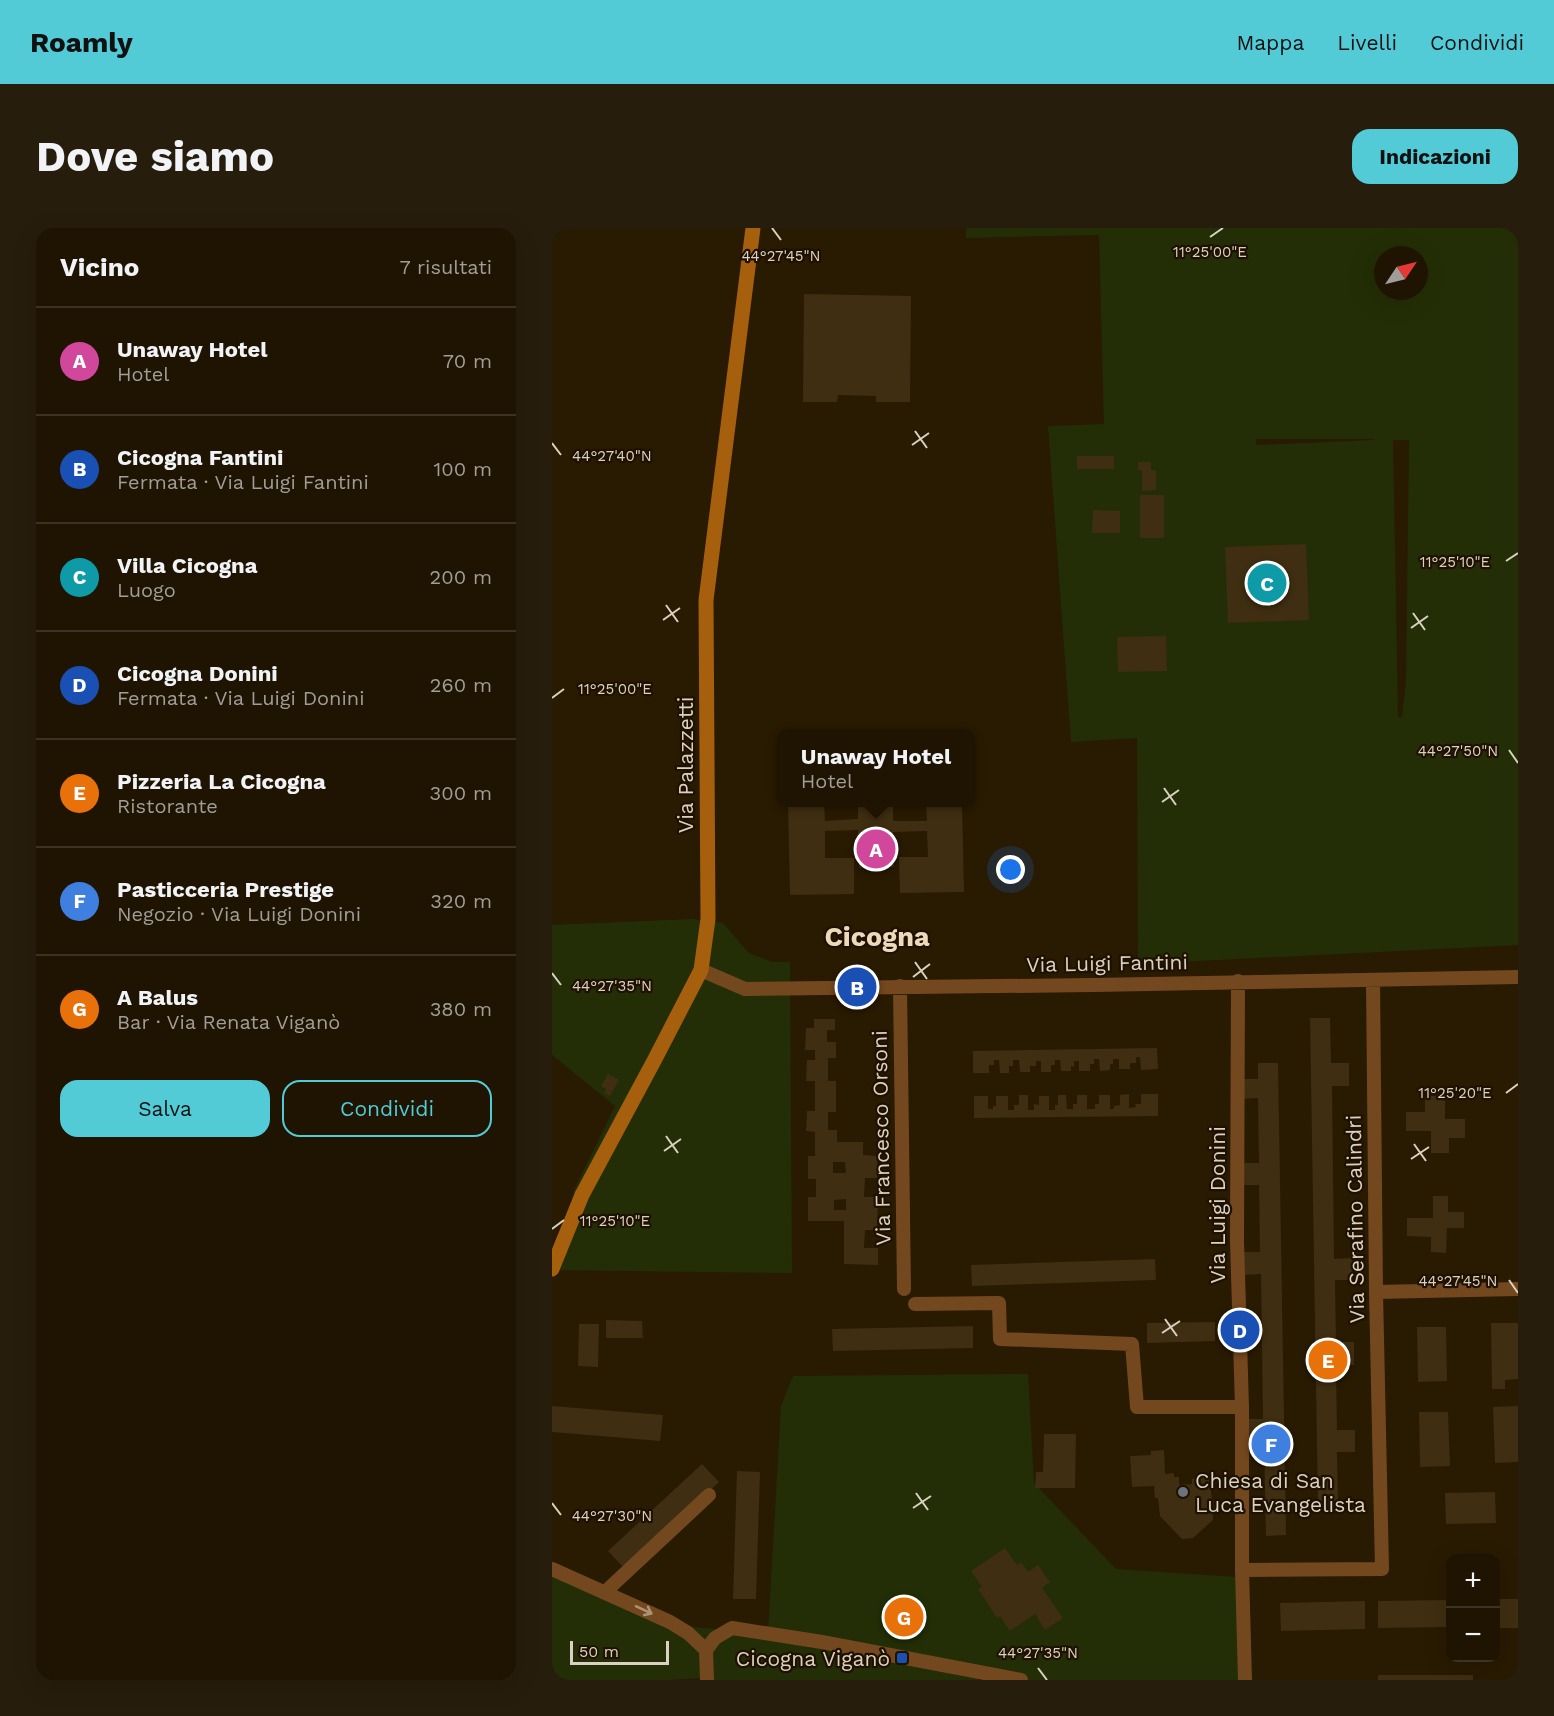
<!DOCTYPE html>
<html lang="it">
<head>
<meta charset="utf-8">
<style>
  :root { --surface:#1f1402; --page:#271d0c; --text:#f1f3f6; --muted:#a19e99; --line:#3c3324; --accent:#52cbd7 }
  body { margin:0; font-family:"Work Sans",sans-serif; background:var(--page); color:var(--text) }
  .controls { position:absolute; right:18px; bottom:18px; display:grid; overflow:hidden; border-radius:12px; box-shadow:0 6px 24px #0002 }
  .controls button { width:54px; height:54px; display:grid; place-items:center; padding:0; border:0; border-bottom:2px solid var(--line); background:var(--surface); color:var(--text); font:30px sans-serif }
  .compass { position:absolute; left:822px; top:18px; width:54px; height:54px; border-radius:50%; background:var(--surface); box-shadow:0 6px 24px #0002; rotate:55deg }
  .scale { position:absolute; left:18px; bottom:15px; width:99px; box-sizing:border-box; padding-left:6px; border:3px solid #dad1c2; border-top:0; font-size:16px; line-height:21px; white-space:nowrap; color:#dad1c2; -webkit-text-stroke:4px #1f1100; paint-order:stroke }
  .you { position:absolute; left:459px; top:642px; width:21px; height:21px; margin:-15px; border:4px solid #fff; border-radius:50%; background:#1a73e8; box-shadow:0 0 0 9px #1a73e833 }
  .badge { display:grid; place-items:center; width:39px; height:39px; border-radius:50%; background:var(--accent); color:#fff; font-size:20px; font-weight:700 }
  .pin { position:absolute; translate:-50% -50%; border:3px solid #fff; box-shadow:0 2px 6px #0006 }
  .popup { position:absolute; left:225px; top:501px; width:198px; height:78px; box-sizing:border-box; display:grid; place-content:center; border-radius:12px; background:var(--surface); filter:drop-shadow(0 2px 4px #0005); font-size:20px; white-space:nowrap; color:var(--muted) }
  .popup b { font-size:22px; color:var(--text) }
  .popup::after { content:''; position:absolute; left:50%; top:100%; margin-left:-12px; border:12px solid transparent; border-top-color:var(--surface) }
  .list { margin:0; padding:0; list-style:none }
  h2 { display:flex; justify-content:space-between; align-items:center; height:78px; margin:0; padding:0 24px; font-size:26px }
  h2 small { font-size:20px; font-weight:400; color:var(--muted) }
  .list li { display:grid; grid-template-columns:39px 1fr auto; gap:18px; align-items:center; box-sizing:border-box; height:108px; padding:0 24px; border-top:2px solid var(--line) }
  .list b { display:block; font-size:22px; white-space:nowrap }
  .list p { margin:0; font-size:20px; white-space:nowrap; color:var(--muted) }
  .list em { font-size:20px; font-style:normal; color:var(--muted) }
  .actions { display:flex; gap:12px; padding:18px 24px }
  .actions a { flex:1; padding:14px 0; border:2px solid var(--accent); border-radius:18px; text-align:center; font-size:21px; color:var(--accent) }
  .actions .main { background:var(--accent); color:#111 }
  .map { position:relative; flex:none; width:966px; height:1452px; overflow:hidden; border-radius:18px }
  header { display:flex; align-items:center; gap:36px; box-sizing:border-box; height:84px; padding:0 30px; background:var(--accent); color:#111 }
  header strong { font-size:28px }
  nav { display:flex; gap:33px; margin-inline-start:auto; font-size:21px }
  .intro { display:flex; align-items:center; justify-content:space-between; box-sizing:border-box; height:144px; padding:0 36px }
  h1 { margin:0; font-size:42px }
  .button { padding:15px 27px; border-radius:18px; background:var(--accent); color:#111; font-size:21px; font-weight:700 }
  main { display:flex; gap:36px; padding:0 36px }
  aside { flex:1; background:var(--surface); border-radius:18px; box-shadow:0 6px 24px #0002 }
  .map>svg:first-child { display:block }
  .green { fill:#232e06; fill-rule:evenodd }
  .building { fill:#3f2e11; fill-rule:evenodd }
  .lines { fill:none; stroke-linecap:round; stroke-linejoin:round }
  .minor { stroke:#74481e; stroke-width:14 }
  .secondary { stroke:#a65f0c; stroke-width:15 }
  .oneway { stroke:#ac9378 }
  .ticks { fill:none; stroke:#dad1c2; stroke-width:2 }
  .worship-dot { fill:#6b7280; stroke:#1f1100; stroke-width:2 }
  .transit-dot { fill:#1a4fb4; stroke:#1f1100; stroke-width:2 }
  .labels { text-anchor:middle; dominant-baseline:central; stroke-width:4.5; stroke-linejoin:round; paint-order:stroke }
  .street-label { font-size:21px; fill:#dad1c2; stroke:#1f1100 }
  .poi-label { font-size:21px; fill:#dad1c2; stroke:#1f1100; text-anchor:start }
  .district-label { font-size:27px; font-weight:bold; fill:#eddabc; stroke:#1f1100 }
  .ticks-label { font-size:15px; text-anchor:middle; fill:#dad1c2; stroke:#1f1100; stroke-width:4.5; stroke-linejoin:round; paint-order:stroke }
</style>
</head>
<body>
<header>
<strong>Roamly</strong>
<nav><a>Mappa</a><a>Livelli</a><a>Condividi</a></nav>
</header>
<div class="intro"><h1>Dove siamo</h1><a class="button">Indicazioni</a></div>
<main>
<aside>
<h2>Vicino<small>7 risultati</small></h2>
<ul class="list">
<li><span class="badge" style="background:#d1479c">A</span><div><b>Unaway Hotel</b><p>Hotel</p></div><em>70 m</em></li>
<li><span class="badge" style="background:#1a4fb4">B</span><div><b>Cicogna Fantini</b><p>Fermata · Via Luigi Fantini</p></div><em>100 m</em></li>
<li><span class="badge" style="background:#0f9aa8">C</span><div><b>Villa Cicogna</b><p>Luogo</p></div><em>200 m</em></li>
<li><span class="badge" style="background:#1a4fb4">D</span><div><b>Cicogna Donini</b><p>Fermata · Via Luigi Donini</p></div><em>260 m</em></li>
<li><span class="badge" style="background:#e8710a">E</span><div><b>Pizzeria La Cicogna</b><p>Ristorante</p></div><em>300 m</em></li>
<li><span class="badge" style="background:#3f7fe0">F</span><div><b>Pasticceria Prestige</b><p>Negozio · Via Luigi Donini</p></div><em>320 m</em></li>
<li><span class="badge" style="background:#e8710a">G</span><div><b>A Balus</b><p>Bar · Via Renata Viganò</p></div><em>380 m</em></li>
</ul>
<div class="actions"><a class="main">Salva</a><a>Condividi</a></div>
</aside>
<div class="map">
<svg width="966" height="1452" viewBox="0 0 966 1452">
  <rect width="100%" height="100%" fill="#291a02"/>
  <path class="green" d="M414 0H966V717L586 736 585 510 519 514 496 198 552 196 547 7 414 10ZM831 27H867V63H831ZM704 211H821L822 212 704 217ZM841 212H857L854 454 850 489H846Z
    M140 691 171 695 197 725 221 734H238L240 1045 0 1042 19 986 22 962 63 878 0 827V697Z
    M476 1146 482 1255 564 1341 685 1349 688 1452H465L426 1445V1452H152V1450L116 1452H0V1343L140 1399 216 1405 229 1178 241 1148Z"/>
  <path class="building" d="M252 66 359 68 358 174H324V168L286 167 285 174H251Z
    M525 228H562V241H525Z
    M586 234H599V242H604V262L590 263V242H586Z
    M588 267H612V310H588Z
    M541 282 568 283V305H540Z
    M754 316 757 392 676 395 673 319Z
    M614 408 615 443 566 444 565 409Z
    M236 574H272L273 593 306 591V574H341V593H375L374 574H410L412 664 348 665 347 629H376L375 603 341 604 342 639 307 640 306 602 273 603V630H302V666L238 667Z
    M758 790H778L779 835H797V858H780L782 1031 801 1030V1052H783L784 1114H802V1137H784L785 1202H803V1224H785L786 1278H766Z
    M262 791H283V802H275V814H284V830H276V853H284V884H276V902H285V914H311V927L325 928V950H313L312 969H326L325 1002H313L312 1020H326V1037L292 1036V993H256V969H264V951H256V928H263V904L254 903 255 883H263V853H254L255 832H263V822H253L254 800H262ZM281 934H293L294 945H281ZM294 971V982H282V972Z
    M605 820 606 841 589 842 588 829H584V835H578V841H567V831H561V836H558V842L548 843 547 831H542V836H538V843H527V833H522V839L519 838V843H509L508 832H503V837H499V844H489V833H484V838H478V844H468L467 832H461V838H457V845H448L447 832H442V837H437V845H421V823Z
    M706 835H726L734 1307 714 1308 712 1213H695V1191H711L709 1046 692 1047V1024H708L707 957H690V935H707L706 870 689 871 688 851H706Z
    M56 846 67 852 58 868 52 865 54 861 49 858Z
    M577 866V880L584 879 583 876H589V866H606V888L422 890V868H436V881H441V878H444V868H456V882H462V877H467V867H476V882H482V876L487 877V868H497V882H503V877H506V867H514L515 881H521V876H525V867H535V881H543V876H547V867H558V881H562V878L568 877V867Z
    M873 868H893V891H913V910H897V925H879V903H854V884H873Z
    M881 968H896V984H912V1000H895L894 1025 879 1024V1009L855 1008V990H881Z
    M603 1031 604 1052 420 1058 419 1037Z
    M54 1092 90 1093 91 1110H54Z
    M663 1094V1113L595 1115V1095Z
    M939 1095H966V1151L953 1152V1161H940Z
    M27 1096H47L46 1139 26 1138Z
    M421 1098V1120L281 1123 280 1101Z
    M865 1099H894L895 1153 866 1154Z
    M0 1178 111 1187 108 1213 0 1204Z
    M966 1178V1234L943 1235 941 1179Z
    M867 1184H896L898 1238 868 1239Z
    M492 1206H524L523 1260H483L484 1244H491Z
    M612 1222 613 1246 622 1245V1249H627V1257L640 1256V1251L644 1250V1247L658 1246 661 1292 641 1310 630 1311 608 1288 606 1270H603L602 1258 580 1259 578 1228 599 1227V1223Z
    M150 1236 167 1254 73 1341 56 1323Z
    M185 1243 208 1244 204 1371H181Z
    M943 1264 944 1295 894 1296 893 1265Z
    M453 1320 465 1337 469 1334 476 1344 486 1337 498 1354 490 1360 511 1390 493 1402 483 1386 458 1403 448 1388 445 1390 426 1361 430 1359 419 1343Z
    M944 1371H966V1400H944Z
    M898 1372V1399L826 1400V1373Z
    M813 1373V1401L729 1403 728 1375Z
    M339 1375H365V1403H339Z
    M826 1447H921V1452H826Z"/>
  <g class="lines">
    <path class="minor" d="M149 742 193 761 542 757 966 749
      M686 753 685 1013 690 1179V1342L693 1452
      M348 758 352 1061
      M824 1064 966 1061
      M363 1076 447 1075 448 1111 580 1116 585 1179H690
      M0 1341 118 1394 136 1405 154 1422 155 1452
      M690 1342 830 1341 824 1064 821 752
      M53 1364 157 1267
      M154 1422 163 1410 180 1400 270 1414 469 1452"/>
    <path class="secondary" d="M0 1041 30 967 103 831 149 742 156 691 154 372 201 0"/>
  </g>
  <defs><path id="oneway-shaft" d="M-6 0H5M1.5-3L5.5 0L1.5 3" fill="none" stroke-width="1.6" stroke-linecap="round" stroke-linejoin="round" transform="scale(1.5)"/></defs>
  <use class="oneway" href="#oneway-shaft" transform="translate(92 1382) rotate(25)"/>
  <path class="ticks" d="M220 0 229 12M658 9 671 0M363 203 375 220M0 215 9 227M360 217 377 205M954 333 966 325M114 377 126 394M861 385 873 402M111 392 128 380M859 400 876 388M0 470 12 461M957 522 966 535M612 560 624 577M610 574 627 562M363 734 375 751M0 745 9 757M361 749 378 736M954 865 966 856M114 908 126 925M862 916 874 933M112 923 129 911M859 931 877 919M0 1001 12 992M957 1052 966 1065M613 1091 625 1108M610 1105 628 1093M364 1265 376 1282M0 1275 9 1287M361 1280 379 1268M486 1440 495 1452"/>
  <circle class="worship-dot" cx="631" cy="1264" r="6"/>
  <rect class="transit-dot" x="344" y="1424" width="12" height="12" rx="3"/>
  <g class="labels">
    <g class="street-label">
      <text transform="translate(133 537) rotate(-90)">Via Palazzetti</text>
      <text transform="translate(555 735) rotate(-1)">Via Luigi Fantini</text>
      <text transform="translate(329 910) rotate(-91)">Via Francesco Orsoni</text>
      <text transform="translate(665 977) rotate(-90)">Via Luigi Donini</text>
      <text transform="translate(803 991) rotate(-91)">Via Serafino Calindri</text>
    </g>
    <g class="poi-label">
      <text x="643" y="1252">Chiesa di San<tspan x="643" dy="24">Luca Evangelista</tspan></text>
      <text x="338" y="1430" text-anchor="end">Cicogna Viganò</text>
    </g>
    <g class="district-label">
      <text x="325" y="709">Cicogna</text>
    </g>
  </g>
  <g class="ticks-label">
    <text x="658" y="29">11°25'00"E</text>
    <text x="229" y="33">44°27'45"N</text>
    <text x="60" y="233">44°27'40"N</text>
    <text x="903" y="339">11°25'10"E</text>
    <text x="63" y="466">11°25'00"E</text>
    <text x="906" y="528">44°27'50"N</text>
    <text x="60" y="763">44°27'35"N</text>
    <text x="903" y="870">11°25'20"E</text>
    <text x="63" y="998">11°25'10"E</text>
    <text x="906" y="1058">44°27'45"N</text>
    <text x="60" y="1293">44°27'30"N</text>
    <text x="486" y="1430">44°27'35"N</text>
  </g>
</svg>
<div class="controls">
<button>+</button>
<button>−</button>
</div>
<svg class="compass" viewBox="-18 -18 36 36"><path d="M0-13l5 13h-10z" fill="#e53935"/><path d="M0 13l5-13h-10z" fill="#a19e99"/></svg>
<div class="scale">50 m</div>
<div class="you"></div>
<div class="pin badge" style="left:324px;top:621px;background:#d1479c">A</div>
<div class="popup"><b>Unaway Hotel</b>Hotel</div>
<div class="pin badge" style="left:305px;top:759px;background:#1a4fb4">B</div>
<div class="pin badge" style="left:715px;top:355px;background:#0f9aa8">C</div>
<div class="pin badge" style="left:688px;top:1102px;background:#1a4fb4">D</div>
<div class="pin badge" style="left:776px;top:1132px;background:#e8710a">E</div>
<div class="pin badge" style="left:719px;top:1216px;background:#3f7fe0">F</div>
<div class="pin badge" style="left:352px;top:1389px;background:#e8710a">G</div>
</div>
</main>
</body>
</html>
